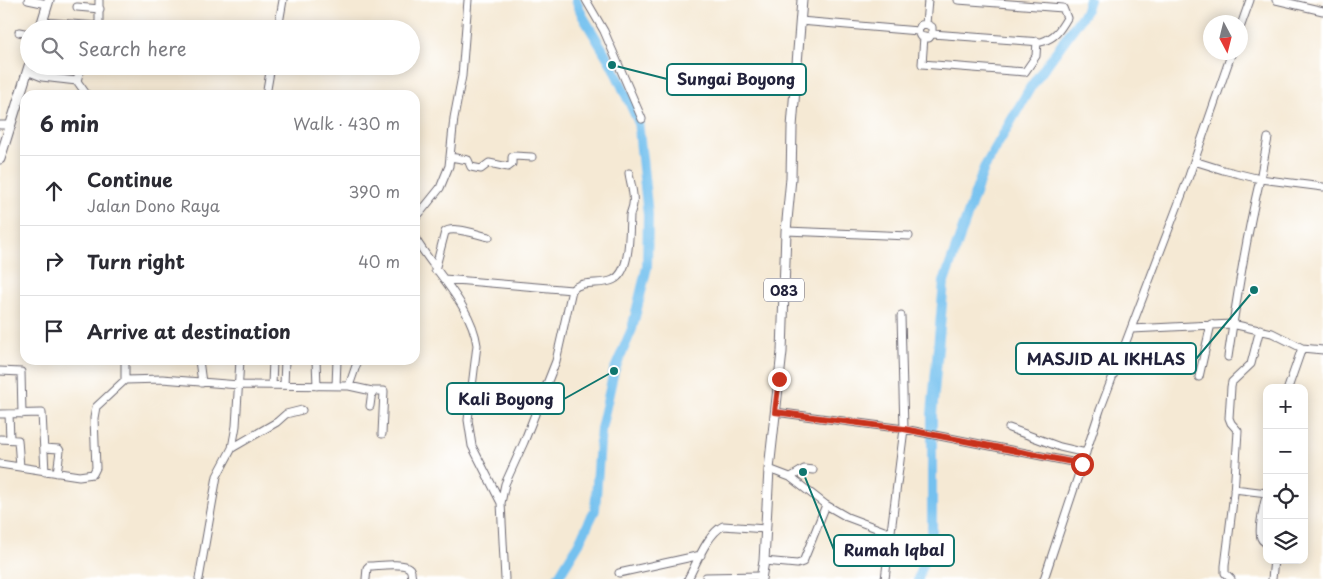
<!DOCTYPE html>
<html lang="en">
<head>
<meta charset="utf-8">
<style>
  :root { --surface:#fff; --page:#f7f7f7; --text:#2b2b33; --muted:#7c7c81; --line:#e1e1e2 }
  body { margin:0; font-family:"Playpen Sans",sans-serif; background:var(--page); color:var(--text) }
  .controls { position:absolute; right:15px; bottom:15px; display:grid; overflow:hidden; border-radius:10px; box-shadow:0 2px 12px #0003 }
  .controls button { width:45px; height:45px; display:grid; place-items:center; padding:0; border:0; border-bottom:1px solid var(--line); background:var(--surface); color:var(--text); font:25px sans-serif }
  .compass { position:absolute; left:1203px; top:15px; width:45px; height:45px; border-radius:50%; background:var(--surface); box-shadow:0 2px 12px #0003; rotate:173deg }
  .stop { position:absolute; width:15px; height:15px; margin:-11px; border:4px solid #c8321e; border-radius:50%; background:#fff }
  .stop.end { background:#c8321e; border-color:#fff; box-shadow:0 1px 5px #0008 }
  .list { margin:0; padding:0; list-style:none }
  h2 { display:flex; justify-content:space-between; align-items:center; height:65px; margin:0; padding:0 20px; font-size:21px }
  h2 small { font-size:16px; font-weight:400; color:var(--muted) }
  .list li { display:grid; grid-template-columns:32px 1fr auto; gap:15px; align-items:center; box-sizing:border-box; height:70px; padding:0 20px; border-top:1px solid var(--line) }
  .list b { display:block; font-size:19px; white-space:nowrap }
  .list p { margin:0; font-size:16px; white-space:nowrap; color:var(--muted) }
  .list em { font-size:16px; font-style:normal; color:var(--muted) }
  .icon { flex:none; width:28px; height:28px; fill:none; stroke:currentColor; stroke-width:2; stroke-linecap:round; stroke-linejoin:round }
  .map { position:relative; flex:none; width:1323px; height:579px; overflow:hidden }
  .search { position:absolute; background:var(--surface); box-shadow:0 2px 12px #0003; left:20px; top:20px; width:400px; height:55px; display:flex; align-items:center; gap:12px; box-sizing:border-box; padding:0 18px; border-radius:28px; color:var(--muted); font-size:19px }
  .panel { position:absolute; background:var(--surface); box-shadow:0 2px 12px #0003; left:20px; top:90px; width:400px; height:275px; border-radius:15px }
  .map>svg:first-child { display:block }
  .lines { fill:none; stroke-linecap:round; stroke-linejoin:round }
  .river { stroke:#75c1ef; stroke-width:10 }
  .minor-casing { stroke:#6c6871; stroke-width:9 }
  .major-casing { stroke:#6c6871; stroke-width:11 }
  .minor { stroke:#fff; stroke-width:7 }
  .major { stroke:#fff; stroke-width:9 }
  .route { stroke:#c8321e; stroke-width:6 }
  .labels { text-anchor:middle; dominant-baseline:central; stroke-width:4.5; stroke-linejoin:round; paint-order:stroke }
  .shield { fill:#fff; stroke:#646476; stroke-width:1 }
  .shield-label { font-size:14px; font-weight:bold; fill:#22223b }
  .leader { fill:none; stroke:#0f766e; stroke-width:2 }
  .callout-dot { fill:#0f766e; stroke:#fff; stroke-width:2 }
  .callout { fill:#fff; stroke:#0f766e; stroke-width:2 }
  .callout-label { font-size:16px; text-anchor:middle; font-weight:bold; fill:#22223b }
</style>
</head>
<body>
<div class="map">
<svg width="1323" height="579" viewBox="0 0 1323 579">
  <rect width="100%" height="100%" fill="#fff"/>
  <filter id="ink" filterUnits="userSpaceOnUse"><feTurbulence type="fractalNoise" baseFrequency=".02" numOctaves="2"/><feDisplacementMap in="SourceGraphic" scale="10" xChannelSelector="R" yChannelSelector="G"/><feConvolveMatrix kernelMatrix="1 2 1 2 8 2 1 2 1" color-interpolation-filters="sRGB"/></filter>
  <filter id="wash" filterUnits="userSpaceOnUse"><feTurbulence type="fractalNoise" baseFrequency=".0096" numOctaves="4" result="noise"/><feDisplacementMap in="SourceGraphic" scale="20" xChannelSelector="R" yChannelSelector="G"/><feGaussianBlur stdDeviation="1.12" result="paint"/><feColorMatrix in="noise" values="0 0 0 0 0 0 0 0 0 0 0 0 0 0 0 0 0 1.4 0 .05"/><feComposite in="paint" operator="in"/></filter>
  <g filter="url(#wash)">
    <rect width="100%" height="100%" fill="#f5e9d4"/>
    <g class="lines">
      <path class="river" d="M557 579 579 543 595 510 601 429 614 371 632 329 647 267 648 215 638 121 612 65 582 15 576 0
        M918 579 932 534V414L944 282 984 168 1030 88 1085 12 1089 0"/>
    </g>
  </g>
  <g filter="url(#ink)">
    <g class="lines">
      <g class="minor-casing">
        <path id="minor" d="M28 0 47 4
          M99 0V26
          M586 0 604 31 642 119
          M1276 0 1323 11
          M77 7 100 9
          M800 21 918 31 920 36 929 38 932 34V27L926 24 921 25 918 31
          M42 22 99 26V29
          M926 24 928 0
          M1240 28 1250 0
          M278 29 283 0
          M19 32 29 34
          M932 34 1041 42C1055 38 1060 30 1067 18L1063 8 958 0
          M924 37 922 64 1025 72 1036 56 1037 41
          M27 71 42 77 77 81 87 95
          M77 81 81 66
          M266 95 271 66
          M0 125H10
          M450 157 468 160 471 167 481 169 489 163 508 167 512 164V157L514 156 532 157
          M1194 161 1223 170 1260 179 1268 138
          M415 219 440 188 449 166 454 118 462 76 468 0
          M786 231 909 236
          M415 238C434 271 472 306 477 345L468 420 472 446 501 503
          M435 270 445 232C453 225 478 235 489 237
          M444 279 572 290
          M1132 329 1232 324 1272 333 1302 348 1288 388
          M1302 348 1323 350
          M1228 357C1237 297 1246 238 1260 179L1323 187
          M125 360V380
          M199 360 202 383
          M316 360 317 386
          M0 371 21 372 22 414
          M1199 377 1211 324
          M272 385 273 360
          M284 385 285 360
          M336 386 337 360
          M349 386 358 360
          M370 406 372 391
          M775 412 904 429 1082 464
          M0 414 42 413 45 472
          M9 414 10 439
          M1009 428 1060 447 1086 453
          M0 439 18 440 20 467
          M44 448 59 449 60 451 57 473
          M232 448 277 422 286 414 302 410
          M0 464 79 476 93 474 96 468 94 418 96 407 125 380 162 379 239 385 349 386 372 391H384L382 434
          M769 469 790 477 826 505 847 517 892 534
          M791 477 804 469 813 470
          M1234 489 1267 493
          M1267 494C1264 502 1258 530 1261 538 1262 541 1265 542 1267 544
          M764 561 797 564 803 562 826 505
          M619 573 701 555
          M706 577 761 576
          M199 579 217 476 232 448 236 426 240 360
          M366 579 367 568 369 566C378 566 403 562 409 568 412 570 411 575 412 579
          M505 579 501 503 505 484 524 442 556 361 572 290C583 279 600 286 613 280 631 272 629 232 630 215 631 211 633 207 633 204 635 195 630 182 629 173
          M688 579C696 564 708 533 723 526L766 529
          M885 579 904 429 901 316
          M1044 579 1100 410 1189 176 1232 52
          M1231 579 1225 573V566L1234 493 1238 431 1231 423 1229 418 1231 387 1232 382 1251 364 1260 329
          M1272 579 1274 560"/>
      </g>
      <g class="major-casing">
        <path id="major" d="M40 29 49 0
          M0 159 29 66
          M761 579 764 561 769 469 782 352 786 231 791 178 792 127 802 0"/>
      </g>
      <use href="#minor" class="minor"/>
      <use href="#major" class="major"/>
    </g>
  </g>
  <g class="lines" filter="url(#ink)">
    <path class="route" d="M779 379 775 412 904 429 1082 464"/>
  </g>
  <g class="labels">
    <rect class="shield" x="764" y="278.5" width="40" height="23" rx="4"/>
    <g class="shield-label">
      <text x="784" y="290">083</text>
    </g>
  </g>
  <path class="leader" d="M612 65L667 79M1254 290L1196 359M614 371L564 399M803 472L834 550"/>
  <g class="callout-dot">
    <circle cx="612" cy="65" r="5"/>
    <circle cx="1254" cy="290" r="5"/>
    <circle cx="614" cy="371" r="5"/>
    <circle cx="803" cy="472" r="5"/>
  </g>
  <g class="callout">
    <rect x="667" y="64" width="139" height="31" rx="5"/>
    <rect x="1016" y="343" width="180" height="31" rx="5"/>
    <rect x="447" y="383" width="117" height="31" rx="5"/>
    <rect x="834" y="535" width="120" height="31" rx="5"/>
  </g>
  <g class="callout-label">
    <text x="736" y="85">Sungai Boyong</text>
    <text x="1106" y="365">MASJID AL IKHLAS</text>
    <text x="506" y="405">Kali Boyong</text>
    <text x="894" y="556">Rumah Iqbal</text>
  </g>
</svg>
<div class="controls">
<button>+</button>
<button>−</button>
<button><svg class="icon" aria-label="locate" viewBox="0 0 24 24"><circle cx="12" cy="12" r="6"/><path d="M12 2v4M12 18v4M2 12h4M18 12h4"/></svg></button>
<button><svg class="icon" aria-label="layers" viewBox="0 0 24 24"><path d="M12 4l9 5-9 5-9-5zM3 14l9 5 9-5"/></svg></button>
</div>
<svg class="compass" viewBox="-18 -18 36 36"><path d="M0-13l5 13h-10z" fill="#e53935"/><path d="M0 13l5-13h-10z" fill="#7c7c81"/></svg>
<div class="stop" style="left:1082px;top:464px"></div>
<div class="stop end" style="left:779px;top:379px"></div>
<div class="search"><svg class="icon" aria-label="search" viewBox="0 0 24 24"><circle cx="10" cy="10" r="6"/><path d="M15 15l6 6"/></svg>Search here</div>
<section class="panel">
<h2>6 min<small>Walk · 430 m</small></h2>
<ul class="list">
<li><svg class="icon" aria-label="ahead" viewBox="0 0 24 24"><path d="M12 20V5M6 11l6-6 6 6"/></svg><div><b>Continue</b><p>Jalan Dono Raya</p></div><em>390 m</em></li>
<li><svg class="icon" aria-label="right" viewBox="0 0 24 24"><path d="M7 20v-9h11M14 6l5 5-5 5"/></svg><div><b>Turn right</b></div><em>40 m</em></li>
<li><svg class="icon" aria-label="arrive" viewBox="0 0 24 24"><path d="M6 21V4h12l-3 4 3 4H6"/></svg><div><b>Arrive at destination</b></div></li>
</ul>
</section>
</div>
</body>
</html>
